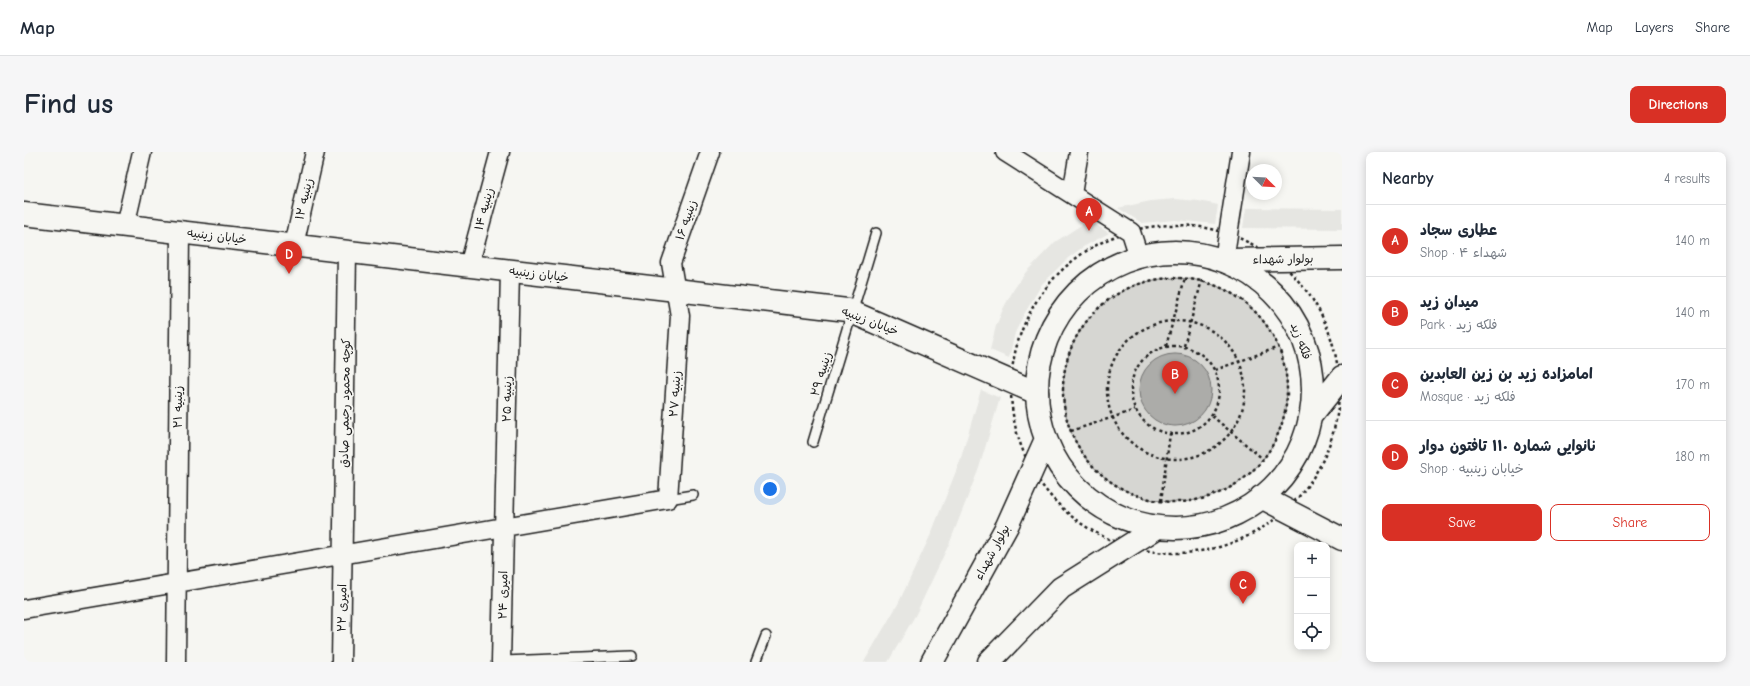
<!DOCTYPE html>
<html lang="en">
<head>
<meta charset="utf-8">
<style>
  :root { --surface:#fff; --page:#f6f6f7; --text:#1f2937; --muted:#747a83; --line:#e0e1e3; --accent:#d93025 }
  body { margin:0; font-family:"Comic Neue","Playpen Sans Arabic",sans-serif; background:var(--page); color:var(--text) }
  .controls { position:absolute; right:12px; bottom:12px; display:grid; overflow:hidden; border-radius:8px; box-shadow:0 2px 10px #0003 }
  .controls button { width:36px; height:36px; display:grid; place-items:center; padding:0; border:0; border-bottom:1px solid var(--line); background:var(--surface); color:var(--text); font:20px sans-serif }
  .compass { position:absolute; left:1222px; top:12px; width:36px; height:36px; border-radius:50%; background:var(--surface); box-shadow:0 2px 10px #0003; rotate:114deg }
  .you { position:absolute; left:746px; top:337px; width:14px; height:14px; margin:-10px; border:3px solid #fff; border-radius:50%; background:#1a73e8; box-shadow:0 0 0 6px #1a73e833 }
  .badge { display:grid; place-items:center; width:26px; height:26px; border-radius:50%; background:var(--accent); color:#fff; font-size:13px; font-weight:700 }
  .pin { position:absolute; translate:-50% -33px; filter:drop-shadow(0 1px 2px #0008) }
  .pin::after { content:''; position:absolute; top:21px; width:14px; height:12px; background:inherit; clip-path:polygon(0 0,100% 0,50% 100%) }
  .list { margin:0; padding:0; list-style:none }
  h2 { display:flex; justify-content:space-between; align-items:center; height:52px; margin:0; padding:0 16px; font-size:17px }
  h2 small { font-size:13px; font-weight:400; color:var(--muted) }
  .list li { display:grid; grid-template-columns:26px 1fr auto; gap:12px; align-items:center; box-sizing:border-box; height:72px; padding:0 16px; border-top:1px solid var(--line) }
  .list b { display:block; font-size:15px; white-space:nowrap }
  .list p { margin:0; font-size:13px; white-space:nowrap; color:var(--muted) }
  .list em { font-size:13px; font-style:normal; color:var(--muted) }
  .actions { display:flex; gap:8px; padding:12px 16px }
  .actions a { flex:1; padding:9px 0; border:1px solid var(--accent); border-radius:8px; text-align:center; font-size:14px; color:var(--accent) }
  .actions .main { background:var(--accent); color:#fff }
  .icon { flex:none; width:22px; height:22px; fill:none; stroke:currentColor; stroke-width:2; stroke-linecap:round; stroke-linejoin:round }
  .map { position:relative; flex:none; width:1318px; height:510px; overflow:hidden; border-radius:8px }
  header { display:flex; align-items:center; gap:24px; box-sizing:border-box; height:56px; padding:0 20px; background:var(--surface); border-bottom:1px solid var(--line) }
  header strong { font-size:19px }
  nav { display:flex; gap:22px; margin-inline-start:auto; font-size:14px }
  .intro { display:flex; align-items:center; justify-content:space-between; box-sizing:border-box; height:96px; padding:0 24px }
  h1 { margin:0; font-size:28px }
  .button { padding:10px 18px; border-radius:8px; background:var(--accent); color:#fff; font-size:14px; font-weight:700 }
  main { display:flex; gap:24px; padding:0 24px }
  aside { flex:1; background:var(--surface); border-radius:8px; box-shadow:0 2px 10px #0003 }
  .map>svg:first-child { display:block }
  .built { fill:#e6e6e2 }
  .green { fill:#d6d6d2; stroke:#797977 }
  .water { fill:#acaca9; stroke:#727271 }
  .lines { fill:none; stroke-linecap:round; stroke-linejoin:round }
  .lane-casing { stroke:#1c1c1c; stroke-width:12 }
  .street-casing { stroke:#1c1c1c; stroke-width:21 }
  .secondary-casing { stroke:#1c1c1c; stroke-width:25 }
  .primary-casing { stroke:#1c1c1c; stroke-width:25 }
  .path { stroke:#1c1c1c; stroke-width:2.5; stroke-dasharray:3 3; stroke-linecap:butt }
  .lane { stroke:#f6f6f2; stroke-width:9 }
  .street { stroke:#f6f6f2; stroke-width:18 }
  .secondary { stroke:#f6f6f2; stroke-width:22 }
  .primary { stroke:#f6f6f2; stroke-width:22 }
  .labels { text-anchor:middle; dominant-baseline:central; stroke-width:3.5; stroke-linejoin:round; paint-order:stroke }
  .street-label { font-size:12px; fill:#1c1c1c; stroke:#f6f6f2 }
</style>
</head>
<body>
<header>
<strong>Map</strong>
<nav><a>Map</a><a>Layers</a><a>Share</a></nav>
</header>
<div class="intro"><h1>Find us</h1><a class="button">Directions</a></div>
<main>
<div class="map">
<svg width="1318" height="510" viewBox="0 0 1318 510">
  <rect width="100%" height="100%" fill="#f6f6f2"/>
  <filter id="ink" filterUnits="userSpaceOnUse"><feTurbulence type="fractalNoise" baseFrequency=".025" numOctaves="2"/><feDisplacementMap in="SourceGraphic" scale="8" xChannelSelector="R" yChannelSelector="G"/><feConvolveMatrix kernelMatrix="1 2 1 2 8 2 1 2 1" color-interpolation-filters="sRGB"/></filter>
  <g filter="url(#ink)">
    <path class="built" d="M1151 47 1175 49 1194 53 1191 72 1151 68 1118 71 1094 56 1127 49Z
      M1222 56 1318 57V77L1219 76Z
      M1065 68 1085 81 1059 95 1044 106 1018 132 999 164 991 181 985 206 966 198 972 174 980 155 990 137 1002 120 1031 90Z
      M957 238 976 246 955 316 926 390 892 462 864 510H840L874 452 907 382 936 309Z"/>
    <path class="green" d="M1039 238a112 112 0 1 1 224 0a112 112 0 1 1-224 0Z"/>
    <path class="water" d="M1115 238a36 36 0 1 1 72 0a36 36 0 1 1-72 0Z"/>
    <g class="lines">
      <g class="lane-casing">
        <path id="lane" d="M789 290 852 81
          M644 347 669 343
          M477 509 608 504
          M732 510 742 484"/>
      </g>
      <g class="street-casing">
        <path id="street" d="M981 0 1107 80 1115 105
          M1048 42 1055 0
          M101 74 118 0
          M270 93 291 0
          M1200 108 1217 0
          M445 114 476 0
          M0 457 644 347 656 164 647 111 686 0
          M152 510 156 80
          M317 510 323 100
          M477 510 486 119"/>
      </g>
      <g class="secondary-casing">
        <path id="secondary" d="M0 62 823 158 1013 241
          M1237 345 1318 387"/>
      </g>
      <g class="primary-casing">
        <path id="primary" d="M1013 238a138 138 0 1 1 276 0a138 138 0 1 1-276 0Z
          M1203 108 1318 106
          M1286 265 1318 225
          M908 510 983 374 1022 287
          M965 510 1037 436 1134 375"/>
      </g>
      <path class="path" d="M987 237a164 164 0 1 1 328 0a164 164 0 1 1-328 0Z
        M1039 238a112 112 0 1 1 224 0a112 112 0 1 1-224 0Z
        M1083 238a69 69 0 1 1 138 0a69 69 0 1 1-138 0Z
        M1107 238a44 44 0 1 1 88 0a44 44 0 1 1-88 0Z
        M1142 194 1161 126
        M1160 194 1178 128
        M1191 218 1255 195
        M1188 264 1239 307
        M1047 279 1111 258
        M1137 349 1146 282"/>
      <use href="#lane" class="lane"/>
      <use href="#street" class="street"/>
      <use href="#secondary" class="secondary"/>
      <use href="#primary" class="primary"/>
    </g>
  </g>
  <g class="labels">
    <g class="street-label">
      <text transform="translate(280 47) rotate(-77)">زینبیه ۱۲</text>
      <text transform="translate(460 57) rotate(-75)">زینبیه ۱۴</text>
      <text transform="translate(662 68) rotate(-71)">زینبیه ۱۶</text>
      <text transform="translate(193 84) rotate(7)">خیابان زینبیه</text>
      <text transform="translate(1259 107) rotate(-1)">بولوار شهداء</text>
      <text transform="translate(515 122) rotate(7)">خیابان زینبیه</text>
      <text transform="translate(846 169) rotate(21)">خیابان زینبیه</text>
      <text transform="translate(1277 189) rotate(69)">فلکه زید</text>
      <text transform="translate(797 222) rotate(-73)">زینبیه ۲۹</text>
      <text transform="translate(651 242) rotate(-86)">زینبیه ۲۷</text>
      <text transform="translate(483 247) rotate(-89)">زینبیه ۲۵</text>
      <text transform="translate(321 251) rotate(-89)">کوچه محمود رحیمی صادق</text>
      <text transform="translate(154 255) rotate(-90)">زینبیه ۲۱</text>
      <text transform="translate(968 400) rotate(-62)">بولوار شهداء</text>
      <text transform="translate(479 443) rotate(-89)">امیری ۲۴</text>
      <text transform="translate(318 456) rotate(-89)">امیری ۲۲</text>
    </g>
  </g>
</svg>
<div class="controls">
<button>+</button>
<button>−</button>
<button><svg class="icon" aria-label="locate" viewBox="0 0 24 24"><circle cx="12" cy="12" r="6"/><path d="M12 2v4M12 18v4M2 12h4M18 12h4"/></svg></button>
</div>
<svg class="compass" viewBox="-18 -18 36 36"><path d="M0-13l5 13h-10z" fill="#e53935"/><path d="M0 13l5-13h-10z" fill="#747a83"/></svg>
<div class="you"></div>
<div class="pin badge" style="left:1065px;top:79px">A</div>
<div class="pin badge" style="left:1151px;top:242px">B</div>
<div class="pin badge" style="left:1219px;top:452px">C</div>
<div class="pin badge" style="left:265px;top:122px">D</div>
</div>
<aside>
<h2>Nearby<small>4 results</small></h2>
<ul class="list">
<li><span class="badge">A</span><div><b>عطاری سجاد</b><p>Shop · شهداء ۴</p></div><em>140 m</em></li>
<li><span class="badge">B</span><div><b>میدان زید</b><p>Park · فلکه زید</p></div><em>140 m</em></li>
<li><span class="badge">C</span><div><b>امامزاده زید بن زین العابدین</b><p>Mosque · فلکه زید</p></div><em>170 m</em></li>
<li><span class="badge">D</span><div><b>نانوایی شماره ۱۱۰ تافتون دوار</b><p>Shop · خیابان زینبیه</p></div><em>180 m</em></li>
</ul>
<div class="actions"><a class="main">Save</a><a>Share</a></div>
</aside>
</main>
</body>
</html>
